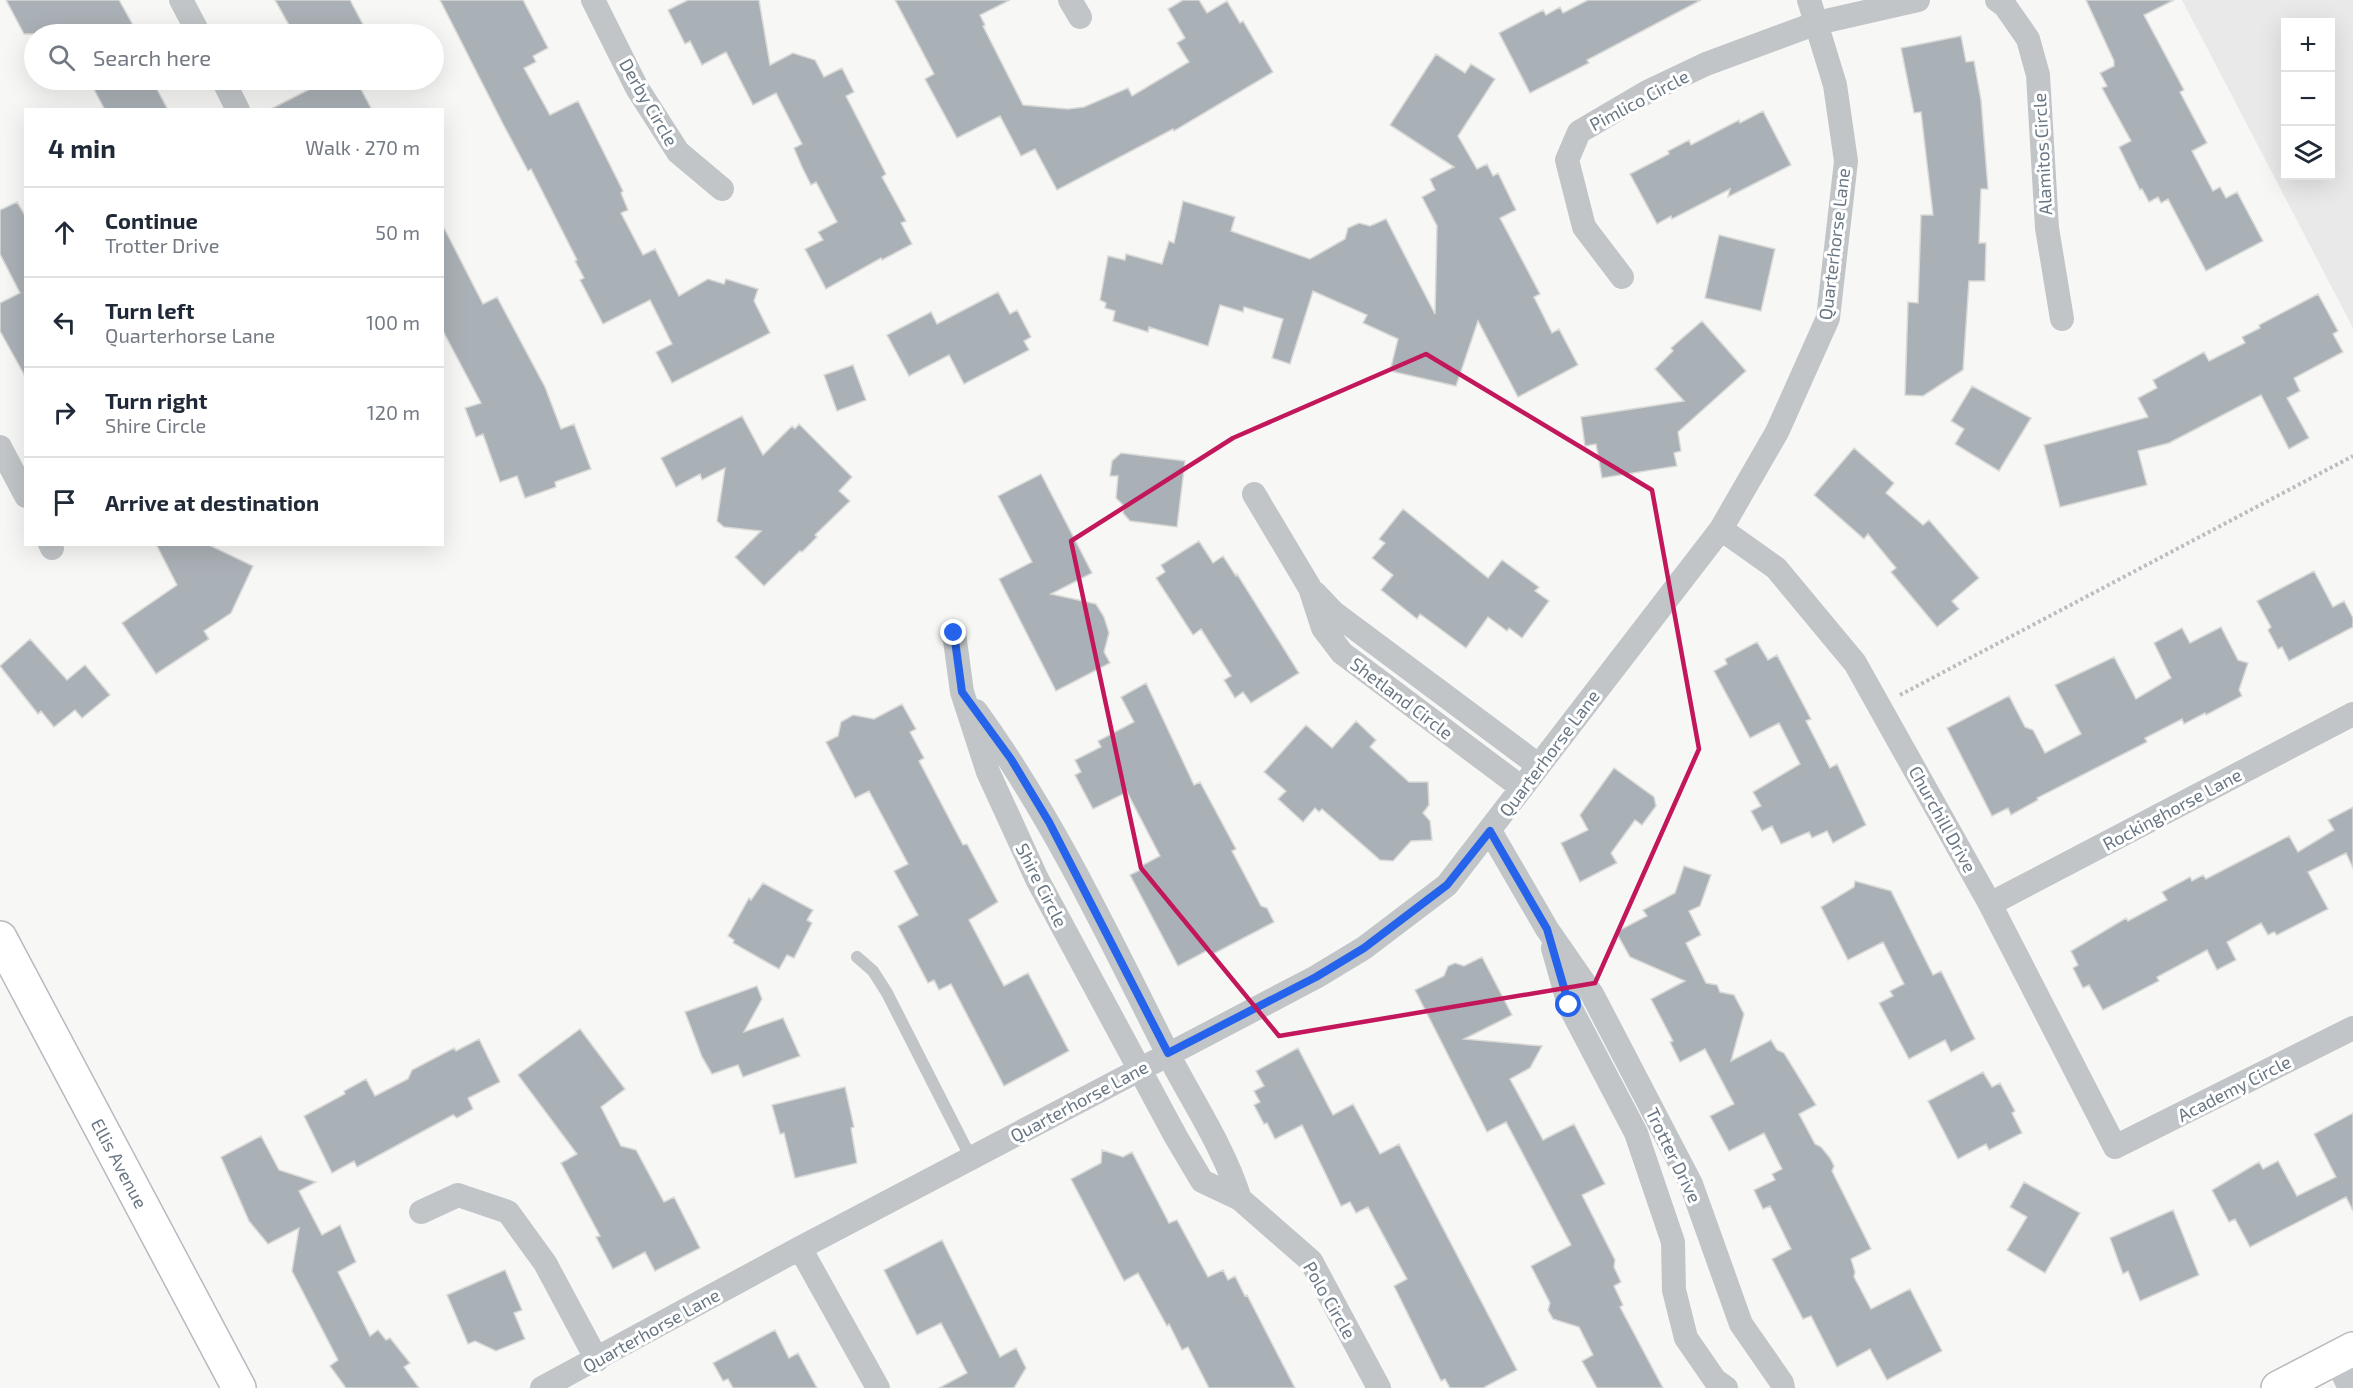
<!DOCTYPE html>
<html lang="en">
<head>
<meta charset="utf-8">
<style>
  :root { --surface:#fff; --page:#f6f6f7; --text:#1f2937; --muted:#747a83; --line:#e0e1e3 }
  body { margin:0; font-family:"Exo 2",sans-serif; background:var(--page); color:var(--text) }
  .controls { position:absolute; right:18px; top:18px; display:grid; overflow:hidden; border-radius:0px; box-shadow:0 6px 24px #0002 }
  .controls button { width:54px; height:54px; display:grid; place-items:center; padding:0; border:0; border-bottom:2px solid var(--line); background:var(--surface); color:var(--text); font:30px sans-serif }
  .stop { position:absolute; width:18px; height:18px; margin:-14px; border:4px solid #2563eb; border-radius:50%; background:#fff }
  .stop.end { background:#2563eb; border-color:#fff; box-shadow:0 2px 6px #0008 }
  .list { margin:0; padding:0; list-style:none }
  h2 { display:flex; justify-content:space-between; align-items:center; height:78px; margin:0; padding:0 24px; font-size:26px }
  h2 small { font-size:20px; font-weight:400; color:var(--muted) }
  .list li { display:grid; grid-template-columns:39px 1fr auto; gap:18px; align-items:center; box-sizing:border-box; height:90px; padding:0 24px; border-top:2px solid var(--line) }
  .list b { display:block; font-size:22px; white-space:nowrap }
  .list p { margin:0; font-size:20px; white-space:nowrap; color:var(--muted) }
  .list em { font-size:20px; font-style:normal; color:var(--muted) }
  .icon { flex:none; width:33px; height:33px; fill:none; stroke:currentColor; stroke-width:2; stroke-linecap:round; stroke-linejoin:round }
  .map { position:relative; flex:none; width:2353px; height:1388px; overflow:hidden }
  .search { position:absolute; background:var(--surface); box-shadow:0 6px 24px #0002; left:24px; top:24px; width:420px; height:66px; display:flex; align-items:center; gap:15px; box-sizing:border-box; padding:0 21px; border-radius:33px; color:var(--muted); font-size:22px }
  .panel { position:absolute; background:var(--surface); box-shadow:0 6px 24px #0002; left:24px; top:108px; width:420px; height:438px; border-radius:0px }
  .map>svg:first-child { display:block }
  .built { fill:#e8e9e8; fill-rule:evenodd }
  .building { fill:#aab1b6; stroke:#d9d9d7; stroke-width:1.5 }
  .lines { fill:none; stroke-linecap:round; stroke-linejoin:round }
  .secondary-casing { stroke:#b6babe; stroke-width:36 }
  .path { stroke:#bbbec0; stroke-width:4; stroke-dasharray:3 3; stroke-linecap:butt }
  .lane { stroke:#c1c5c8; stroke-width:12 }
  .street { stroke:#c1c5c8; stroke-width:24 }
  .secondary { stroke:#fff; stroke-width:33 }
  .route { stroke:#2563eb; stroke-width:8 }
  .marked { fill:none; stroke:#c2185b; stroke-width:4.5; stroke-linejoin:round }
  .labels { text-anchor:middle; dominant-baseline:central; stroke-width:6; stroke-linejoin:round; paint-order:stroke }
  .street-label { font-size:18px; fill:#697784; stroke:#fff }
</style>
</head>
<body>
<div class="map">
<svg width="2353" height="1388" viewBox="0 0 2353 1388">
  <rect width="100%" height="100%" fill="#f7f8f5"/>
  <path class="built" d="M2182 0H2353V328ZM2286 22H2330V176H2286Z"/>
  <path class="building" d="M6 0H119L138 34H24Z
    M275 0H350L368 34H294Z
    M440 0H523L548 48 533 56 536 62 524 68 550 115 578 101 623 191 621 193 628 210 621 213 643 255 655 249 679 296 708 279 724 284 726 279 758 289 754 301 770 333 672 383 656 352 672 344 650 300 603 324 580 280 584 278 575 261 577 260 531 169 528 171 502 122Z
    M688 0H759L770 65 793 53 815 60 824 77 842 68 854 92 846 96 886 174 882 177 906 221 901 223 912 244 882 260 881 258 826 289 805 249 823 240 818 232 837 222 816 182 811 185 802 167 794 148 802 144 776 93 753 105 726 52 702 65 690 41 685 44 668 10Z
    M895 0H1010L980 15 985 25 983 26 1023 105 1068 109 1084 107 1128 88 1132 96 1189 62 1177 43 1185 38 1168 9 1183 0H1199L1207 13 1227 1 1240 23 1243 21 1273 72 1174 131 1173 129 1057 190 1035 149 1021 156 1000 116 957 138 925 79 934 74Z
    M1588 0H1701L1587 60 1589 63 1530 93 1499 33 1543 10 1546 15 1560 7 1563 13Z
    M2086 0H2174L2144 15 2184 90 2180 92 2207 143 2192 151 2213 191 2220 187 2226 198 2237 192 2263 241 2206 271 2168 199 2161 203 2158 197 2149 202 2142 189 2140 190 2119 147 2131 141 2102 88 2107 86 2100 73 2114 66V61Z
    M1961 36 1966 62 1974 61 1981 100 1988 189H1981L1979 243H1986L1985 281H1969L1963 370 1923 396 1905 395 1908 302 1918 303 1921 215H1933L1921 112 1914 113 1901 48Z
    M1436 54 1465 73 1471 64 1495 79 1458 136 1477 169 1487 164 1493 176 1498 173 1516 210 1500 218 1540 294 1534 297 1552 333 1559 329 1578 365 1518 397 1478 321 1456 386 1390 371 1398 339 1363 323 1367 315 1313 291 1290 364 1272 358 1283 319 1244 307 1243 312 1220 305 1208 346 1149 327 1148 332 1113 321 1115 311 1105 308 1106 303 1100 300 1108 256 1125 260 1126 254 1162 264 1169 241 1174 243 1183 201 1235 217 1231 231 1310 259 1345 239 1348 228 1359 223 1370 226 1386 219 1435 314 1437 226 1422 197 1435 190 1430 179 1454 167 1390 125Z
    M89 80H152L168 110H105Z
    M305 80H356L372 110H269L310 89Z
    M1763 111 1791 165 1728 197 1730 189 1672 219 1671 216 1657 224 1630 174 1669 154 1668 151 1689 140 1691 145 1739 120 1740 123Z
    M17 202 26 217V378L0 331V303L20 293 0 254V210Z
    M442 224 483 304 497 297 545 387 561 429 574 424 591 469 555 482 556 487 525 498 517 476 500 482 483 434 476 437 465 408 481 403 442 329Z
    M1719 235 1775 249 1761 311 1705 298Z
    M998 292 1010 314 1017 310 1031 337 1024 341 1029 350 964 384 949 355 909 376 887 335 931 312 937 324Z
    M2318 294 2338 331 2333 334 2343 352 2294 378 2300 391 2287 398 2309 438 2289 449 2261 395 2169 443 2138 451 2147 485 2060 507 2044 445 2148 417 2138 398 2157 388 2153 380 2204 352 2209 361 2245 343 2242 337 2260 328 2259 325Z
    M1702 321 1746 371 1678 432 1681 451 1674 453 1677 466 1602 478 1596 444 1585 446 1581 417 1684 401 1655 369 1673 351 1671 348Z
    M853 365 866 400 837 411 824 375Z
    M1972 386 2031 418 1999 471 1955 444 1964 429 1951 421Z
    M742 416 763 455 792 426 795 429 799 424 852 477 839 491 850 501 815 535 817 537 802 552 800 551 764 586 735 557 761 531 724 527 717 521 725 468 702 480 700 474 676 487 661 458Z
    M1854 448 1894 483 1886 493 1923 525 1929 520 1979 578 1952 601 1959 609 1937 627 1891 572 1896 568 1868 534 1864 539 1814 495Z
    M1121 453 1185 461 1177 527 1130 521 1123 513 1124 506 1116 498 1118 476H1110L1112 461Z
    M1041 474 1092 573 1051 594 1096 604 1104 617 1109 633 1104 652 1110 663 1056 691 999 579 1032 562 998 496Z
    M1403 509 1488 578 1502 560 1539 587 1535 591 1549 601 1522 638 1509 628 1507 631 1488 617 1466 648 1420 614 1417 619 1381 590 1393 575 1372 558 1385 543 1379 539Z
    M1199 541 1213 563 1223 556 1236 576 1237 574 1299 673 1251 703 1243 692 1235 698 1224 680 1231 676 1201 629 1193 635 1156 578 1165 572 1161 565Z
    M156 544H207L253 566 231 613 204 631 209 639 156 674 122 623 177 585Z
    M2314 571 2333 607 2344 601 2353 618V627L2289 661 2282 647 2278 649 2268 630 2271 627 2257 601Z
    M2221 627 2238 660 2248 663 2239 690 2242 696 2206 715 2205 713 2184 724 2182 719 2145 738 2147 742 2037 798 2038 800 2011 815 2008 808 1992 816 1947 728 2009 696 2025 727 2033 730 2045 753 2081 734 2055 685 2114 657 2136 699 2171 678 2154 643 2182 628 2190 643Z
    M30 639 67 680 85 665 110 695 82 718 75 710 54 727 41 711 38 714 0 666Z
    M1757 642 1768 660 1777 655 1811 719 1806 721 1830 768 1837 764 1866 825 1833 843 1827 831 1812 838 1809 832 1781 844 1772 826 1762 831 1751 811 1761 806 1753 792 1800 764 1779 723 1750 738 1714 671 1727 664 1725 659Z
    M1146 683 1194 785 1200 782 1236 849 1232 851 1261 906 1267 908 1274 922 1213 954 1210 949 1178 966 1130 875 1140 870 1139 867 1160 856 1127 792 1093 809 1075 775 1081 772 1075 760 1101 747 1098 741 1134 722 1121 697Z
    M902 704 916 729 910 732 924 758 919 761 963 845 967 844 998 902 969 920 1004 986 1028 973 1069 1051 1004 1086 951 984 939 990 934 980 928 983 898 926 918 915 894 871 908 864 869 791 855 798 826 742 838 736 841 722 853 715 874 719Z
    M1356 721 1376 740 1370 747 1409 782H1428L1429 805 1423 813 1430 821 1432 840 1411 841 1393 861 1380 860 1322 809 1319 812 1315 808 1303 822 1278 799 1286 791 1264 772 1306 725 1332 748Z
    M1614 768 1654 797 1656 806 1642 825 1635 820 1611 853 1617 863 1580 882 1561 843 1588 830 1580 815Z
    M2353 807V868L2346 853 2308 872 2328 909 2277 935 2274 932 2268 935 2261 923 2227 942 2236 960 2217 970 2207 950 2157 977 2159 981 2103 1010 2089 985 2083 988 2073 968 2078 965 2071 951 2126 918 2128 921 2167 900 2162 892 2190 877 2192 881 2203 875 2206 879 2289 836 2298 852 2334 830 2328 820Z
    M1684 866 1711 875 1700 906 1689 911 1701 935 1686 943 1706 983 1717 985 1720 992 1734 995 1744 1014 1731 1061 1771 1040 1777 1050 1784 1053 1816 1105 1799 1114 1815 1144 1821 1147 1830 1158 1834 1166 1832 1171 1871 1249 1851 1259 1855 1272 1854 1277 1871 1309 1910 1289 1942 1351 1887 1380 1870 1349 1837 1367 1811 1316 1803 1319 1772 1259 1791 1249 1770 1206 1763 1209 1754 1190 1775 1180 1772 1174 1782 1169 1764 1133 1729 1151 1710 1116 1734 1104 1705 1049 1680 1062 1670 1042 1673 1041 1651 999 1685 981 1630 957 1616 932 1647 916 1643 910 1675 893Z
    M1855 881 1891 891 1933 975 1941 971 1975 1039 1951 1052 1945 1040 1909 1059 1879 1003 1893 996 1890 991 1904 984 1883 942 1848 960 1821 907 1854 887Z
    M763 883 813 910 807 920 812 923 794 958 787 955 779 969 733 943 734 940 728 936 749 898 751 900Z
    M1482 957 1512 1015 1464 1039 1542 1046 1530 1068 1510 1079 1543 1140 1574 1124 1605 1184 1582 1195 1615 1260 1614 1267 1621 1282 1614 1286 1623 1305 1620 1307 1663 1388H1597L1582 1361 1593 1355 1579 1327 1553 1319 1548 1310 1550 1303 1531 1266 1571 1245 1506 1122 1487 1132 1415 990 1444 976 1448 966 1455 963 1464 966Z
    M757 986 762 999 744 1032 783 1018 800 1056 743 1077 738 1065 712 1074 702 1057 685 1012Z
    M580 1029 625 1089 601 1107 621 1146 636 1150 664 1202 674 1197 700 1248 655 1271 645 1252 613 1269 596 1237 600 1236 561 1163 577 1154 518 1075Z
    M479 1039 500 1082 468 1098 473 1109 457 1118 453 1115 357 1167 354 1161 332 1173 304 1116 345 1094 344 1091 366 1079 375 1096 408 1079 412 1070 454 1048 456 1051Z
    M1298 1048 1333 1115 1353 1104 1380 1154 1399 1144 1517 1370 1483 1388H1450L1445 1379 1441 1381 1394 1286 1407 1279 1368 1207 1356 1213 1350 1202 1341 1206 1302 1125 1275 1139 1267 1123 1264 1124 1254 1105 1260 1102 1254 1091 1264 1086 1256 1071Z
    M1983 1072 1992 1087 2000 1083 2015 1111 2012 1113 2022 1133 1989 1150 1986 1144 1958 1159 1928 1101Z
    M845 1087 854 1127 851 1128 857 1163 795 1178 784 1133 780 1134 772 1105Z
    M2353 1113V1211L2346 1197 2250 1247 2235 1219 2229 1222 2212 1190 2259 1162 2263 1169 2278 1161 2297 1196 2336 1177 2314 1134Z
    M261 1136 279 1170 316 1182 299 1191 322 1235 340 1225 356 1262 338 1272 370 1336 378 1330 386 1340 390 1338 410 1363 404 1367 419 1388H346L330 1366 338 1360 292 1271 299 1228 268 1244 249 1221 221 1157Z
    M1102 1150 1123 1157 1132 1152 1169 1223 1177 1220 1208 1277 1223 1270 1228 1280 1235 1276 1245 1296 1247 1295 1295 1388H1209L1188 1347 1182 1350 1169 1324 1167 1326 1138 1273 1124 1281 1071 1179 1101 1163Z
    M2024 1182 2080 1213 2045 1273 2007 1250 2027 1217 2010 1207Z
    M2173 1210 2199 1275 2140 1301 2128 1271 2123 1274 2110 1238Z
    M942 1240 1000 1357 1016 1348 1026 1368 1014 1388H939L967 1373 941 1323 917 1335 884 1270Z
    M505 1270 522 1310 514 1313 525 1339 496 1351 475 1341 468 1344 447 1295Z
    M775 1330 789 1358 798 1353 817 1388H733L728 1379 723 1381 713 1363Z"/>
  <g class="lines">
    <g class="secondary-casing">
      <g id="secondary">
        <path id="s1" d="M0 938 239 1388"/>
        <path d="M2278 1388 2353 1349"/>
      </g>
    </g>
    <path class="path" d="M1900 695 2353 456"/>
    <path class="lane" d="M857 957 873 971 887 993 971 1158"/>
    <path class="street" d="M181 0 199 34
      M593 0 637 88 678 152 722 189
      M1070 0 1080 17
      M1997 0 2005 6 2028 39 2038 75 2047 228 2062 319
      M223 80 238 110
      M1622 277 1584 227 1567 160 1579 132 1647 92 1706 64 1817 23 1918 0
      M0 447 26 496
      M1254 494 1310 588 1323 628 1342 653 1522 788
      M1721 529 1776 568 1855 663 1990 904 2115 1147 2353 1028
      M50 544 52 548
      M1315 593 1333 612 1538 765
      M954 633 962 692 988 772 1037 879 1176 1137 1202 1181 1240 1199 1311 1261 1379 1388
      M976 711C1052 816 1107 933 1165 1048 1190 1098 1223 1145 1240 1199
      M1490 831 1547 929 1592 994 1691 1184 1741 1324 1782 1383 1783 1388
      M1990 904 2353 714
      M1553 948 1569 1005 1636 1133 1673 1242 1674 1290 1686 1338 1715 1380 1726 1388
      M421 1212 458 1195 508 1212 545 1263 597 1360
      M800 1248 878 1388
      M2335 1358 2350 1388
      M542 1388 800 1248 1316 977 1364 948 1447 885 1721 529 1777 432 1828 318 1846 161 1835 85 1809 0"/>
    <use href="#secondary" class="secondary"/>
  </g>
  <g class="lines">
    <path class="route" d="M954 633 962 692 1011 759 1049 822 1168 1053 1316 977 1364 948 1447 885 1490 831 1547 929 1569 1005"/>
  </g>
  <path class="marked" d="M1426 354 1652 490 1699 749 1595 983 1279 1036 1141 868 1071 541 1233 438Z"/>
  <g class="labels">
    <g class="street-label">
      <text transform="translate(1639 100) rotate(-28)">Pimlico Circle</text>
      <text transform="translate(649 102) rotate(60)">Derby Circle</text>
      <text transform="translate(2042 154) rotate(-93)">Alamitos Circle</text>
      <text transform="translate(1834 244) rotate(-83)">Quarterhorse Lane</text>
      <text transform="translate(1402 698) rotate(37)">Shetland Circle</text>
      <text transform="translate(1549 753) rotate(-53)">Quarterhorse Lane</text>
      <text transform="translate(2172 809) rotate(-28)">Rockinghorse Lane</text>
      <text transform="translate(1943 819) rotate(61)">Churchill Drive</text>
      <text transform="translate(1042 885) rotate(63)">Shire Circle</text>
      <text transform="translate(2234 1088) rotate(-27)">Academy Circle</text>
      <text transform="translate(1079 1101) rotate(-28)">Quarterhorse Lane</text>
      <text transform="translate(1674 1155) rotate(64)">Trotter Drive</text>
      <text stroke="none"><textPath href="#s1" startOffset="255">Ellis Avenue</textPath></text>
      <text transform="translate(1330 1300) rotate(60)">Polo Circle</text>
      <text transform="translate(651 1330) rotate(-29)">Quarterhorse Lane</text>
    </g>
  </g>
</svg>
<div class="controls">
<button>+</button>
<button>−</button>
<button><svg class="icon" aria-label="layers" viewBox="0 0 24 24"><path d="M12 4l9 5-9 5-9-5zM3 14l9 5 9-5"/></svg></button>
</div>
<div class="stop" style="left:1569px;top:1005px"></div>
<div class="stop end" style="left:954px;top:633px"></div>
<div class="search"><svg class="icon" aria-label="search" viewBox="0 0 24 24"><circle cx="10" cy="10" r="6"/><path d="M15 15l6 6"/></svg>Search here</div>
<section class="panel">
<h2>4 min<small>Walk · 270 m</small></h2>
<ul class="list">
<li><svg class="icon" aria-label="ahead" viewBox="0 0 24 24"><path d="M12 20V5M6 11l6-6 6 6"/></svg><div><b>Continue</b><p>Trotter Drive</p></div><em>50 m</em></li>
<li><svg class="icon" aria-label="left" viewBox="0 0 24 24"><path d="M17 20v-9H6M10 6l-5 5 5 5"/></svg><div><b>Turn left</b><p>Quarterhorse Lane</p></div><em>100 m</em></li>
<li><svg class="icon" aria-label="right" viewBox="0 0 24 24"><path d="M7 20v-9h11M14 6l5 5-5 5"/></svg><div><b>Turn right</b><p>Shire Circle</p></div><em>120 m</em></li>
<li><svg class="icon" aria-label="arrive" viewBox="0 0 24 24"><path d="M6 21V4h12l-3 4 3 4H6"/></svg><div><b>Arrive at destination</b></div></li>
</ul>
</section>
</div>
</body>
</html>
